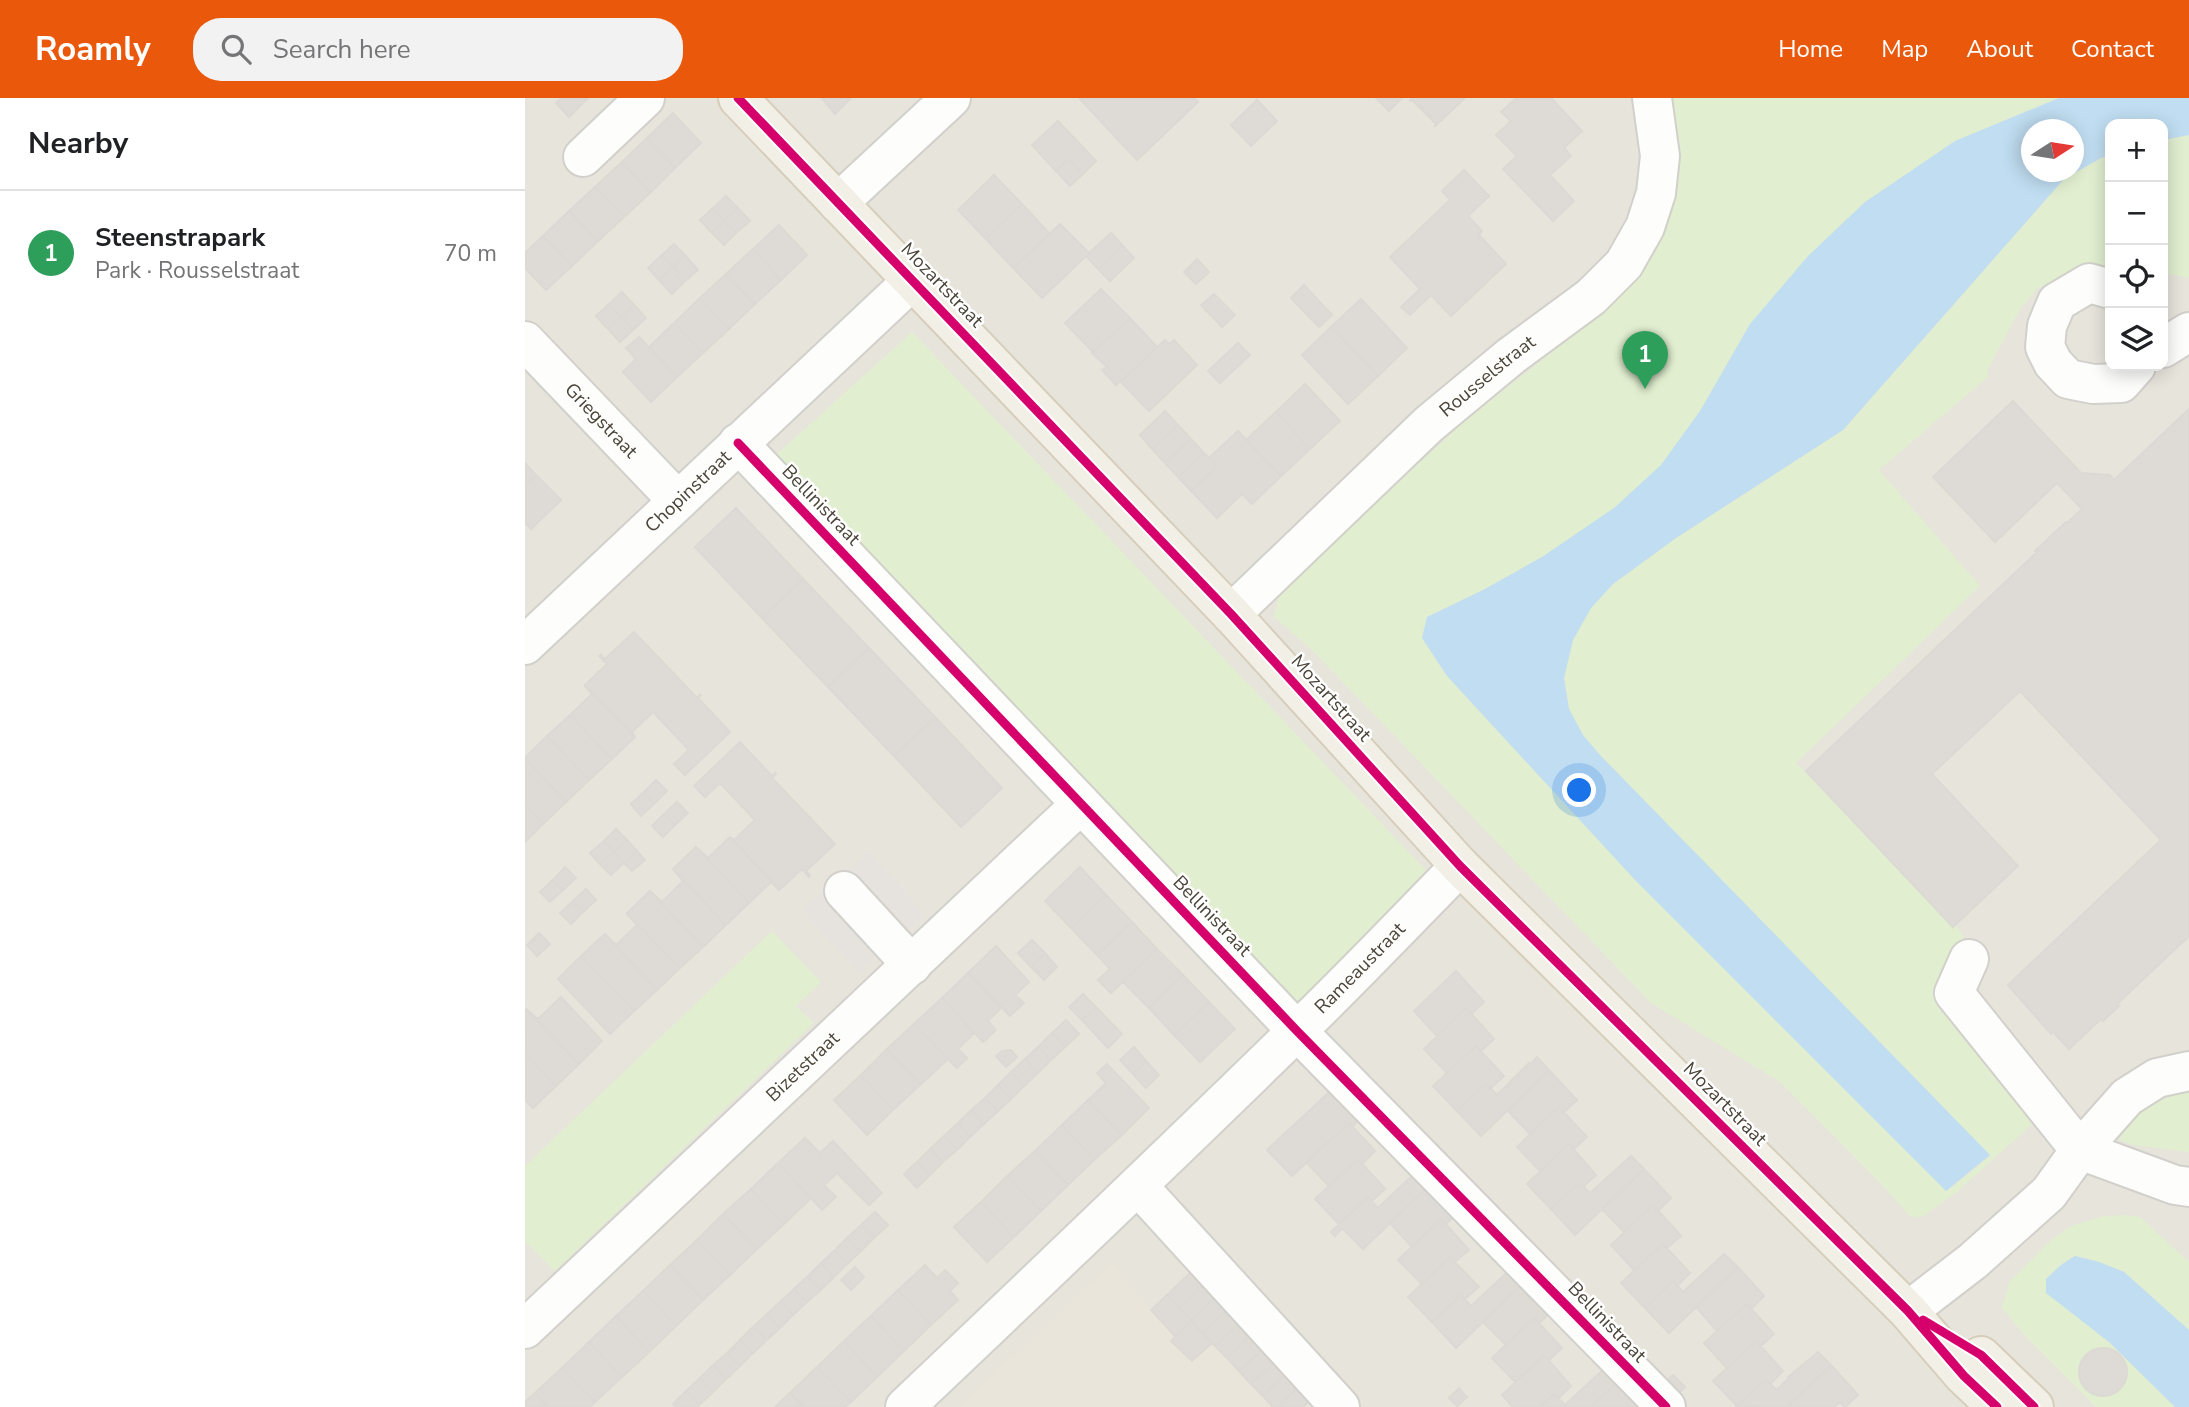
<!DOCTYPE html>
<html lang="en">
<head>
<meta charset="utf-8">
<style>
  :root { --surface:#fff; --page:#f2f2f2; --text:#202124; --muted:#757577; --line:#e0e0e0; --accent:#ea580c }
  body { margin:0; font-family:"Nunito Sans",sans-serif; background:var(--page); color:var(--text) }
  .controls { position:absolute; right:21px; top:21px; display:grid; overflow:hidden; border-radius:14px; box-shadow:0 4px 18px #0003 }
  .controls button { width:63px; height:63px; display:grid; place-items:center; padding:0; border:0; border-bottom:2px solid var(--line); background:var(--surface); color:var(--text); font:35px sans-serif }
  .compass { position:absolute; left:1496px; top:21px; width:63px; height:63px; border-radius:50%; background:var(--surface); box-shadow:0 4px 18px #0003; rotate:78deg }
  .you { position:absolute; left:1055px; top:693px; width:24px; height:24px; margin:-18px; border:5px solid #fff; border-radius:50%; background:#1a73e8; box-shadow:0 0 0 10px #1a73e833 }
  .badge { display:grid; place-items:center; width:46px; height:46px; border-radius:50%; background:var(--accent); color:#fff; font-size:23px; font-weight:700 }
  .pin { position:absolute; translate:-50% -58px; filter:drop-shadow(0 2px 4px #0008) }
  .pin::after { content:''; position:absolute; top:37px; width:24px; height:21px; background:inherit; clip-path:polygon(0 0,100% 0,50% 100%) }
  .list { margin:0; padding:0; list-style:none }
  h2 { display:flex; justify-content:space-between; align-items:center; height:91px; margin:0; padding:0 28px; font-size:30px }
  h2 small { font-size:23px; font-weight:400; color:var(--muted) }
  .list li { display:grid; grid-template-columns:46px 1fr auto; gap:21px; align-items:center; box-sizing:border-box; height:126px; padding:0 28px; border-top:2px solid var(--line) }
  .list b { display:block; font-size:26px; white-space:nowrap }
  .list p { margin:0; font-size:23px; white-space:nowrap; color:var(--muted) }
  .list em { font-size:23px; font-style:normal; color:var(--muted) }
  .icon { flex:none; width:38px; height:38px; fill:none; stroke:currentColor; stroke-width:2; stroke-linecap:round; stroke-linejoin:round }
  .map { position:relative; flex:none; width:1664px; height:1309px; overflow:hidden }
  header { display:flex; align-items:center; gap:42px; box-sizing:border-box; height:98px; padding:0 35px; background:var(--accent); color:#fff }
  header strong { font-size:33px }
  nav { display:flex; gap:38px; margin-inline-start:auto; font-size:24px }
  .search { width:490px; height:63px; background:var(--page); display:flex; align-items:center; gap:18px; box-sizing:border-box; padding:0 24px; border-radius:28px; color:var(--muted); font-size:26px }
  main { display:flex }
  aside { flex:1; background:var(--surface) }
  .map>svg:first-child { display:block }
  .residential { fill:#e7e4dc; fill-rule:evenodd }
  .education { fill:#eae5da }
  .green { fill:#e1eecf }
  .parking { fill:#e6e3df }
  .water { fill:#c0ddf1; fill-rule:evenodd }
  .building { fill:#dedbd6; stroke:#dcd9d4; stroke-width:2 }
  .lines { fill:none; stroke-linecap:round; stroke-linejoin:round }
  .minor-casing { stroke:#d2d0cb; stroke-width:42 }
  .major-casing { stroke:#d6cebb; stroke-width:42 }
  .minor { stroke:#fdfdfc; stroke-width:38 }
  .major { stroke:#f2efe6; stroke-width:38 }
  .cycleway-casing { stroke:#fff; stroke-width:13 }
  .cycleway { stroke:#d6006c; stroke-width:9 }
  .labels { text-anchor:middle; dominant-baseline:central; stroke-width:5; stroke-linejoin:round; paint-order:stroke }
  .street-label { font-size:19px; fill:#4b4439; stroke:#fff }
</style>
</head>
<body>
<header>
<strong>Roamly</strong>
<div class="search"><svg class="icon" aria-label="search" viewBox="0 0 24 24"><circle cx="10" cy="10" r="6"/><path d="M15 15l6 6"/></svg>Search here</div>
<nav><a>Home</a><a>Map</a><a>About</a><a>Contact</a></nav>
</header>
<main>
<aside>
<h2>Nearby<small></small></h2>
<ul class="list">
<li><span class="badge" style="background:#2e9e5b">1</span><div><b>Steenstrapark</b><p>Park · Rousselstraat</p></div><em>70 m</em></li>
</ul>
</aside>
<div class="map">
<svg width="1664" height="1309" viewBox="0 0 1664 1309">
  <rect width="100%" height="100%" fill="#f4f2ee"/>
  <path class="residential" d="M0 0H1664V1309H0ZM1585 26H1638V268H1585ZM1506 32H1548V74H1506Z"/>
  <path class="education" d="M586 1166 650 1238 647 1243 667 1263 687 1245 748 1309H435Z"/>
  <path class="green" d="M1141 0H1648L1585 26 1548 32H1506V74L942 600 1422 1093 1465 1058 1075 657 1058 637 1044 611 1039 580 1048 542 1066 510 1088 486 1151 440 1318 332 1539 81 1576 60 1585 57V168L1578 167 1543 177 1513 190 1495 211 1462 273 1464 278 1354 372 1455 488 1271 665 1418 817 1422 813 1439 839 1416 871 1412 893 1417 915 1444 941 1508 1017 1506 1027 1433 1093 1399 1118 1386 1119 1357 1087 1255 984 1126 905 788 553 749 519 754 498 765 483 941 322 1070 220 1106 186Z
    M1664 37V180L1638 175V42Z
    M387 234 901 772 890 791 771 905 264 371 252 356Z
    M247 833 296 884 271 908 289 925 30 1173 0 1143V1068Z
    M1664 988V1054L1607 1047 1594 1042 1599 1025 1627 998Z
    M1601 1117 1615 1119 1664 1164V1232L1599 1174 1574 1164 1550 1158 1521 1194 1584 1244 1650 1309H1571L1499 1237 1477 1210 1485 1183 1527 1141 1548 1127 1580 1118Z"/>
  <path class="parking" d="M345 755 399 816 333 874 278 812Z"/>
  <path class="water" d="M1534 0H1664V37L1638 42V26H1585V57L1576 60 1539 81 1318 332 1151 440 1088 486 1066 510 1048 542 1039 580 1044 611 1058 637 1075 657 1465 1057 1421 1093 1111 783 922 578 897 540 902 519 958 492 1017 459 1089 410 1136 367 1175 313 1225 226 1283 158 1340 104 1430 43ZM1506 32H1548V74H1506Z
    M1550 1158 1574 1164 1599 1174 1664 1232V1309H1650L1584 1244 1521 1195V1181L1536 1167Z"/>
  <path class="building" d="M37 0H63L44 19 31 5Z
    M297 0H326L310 16Z
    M554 0H669L673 4 612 62Z
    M851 0H877L864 13Z
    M887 0H940L909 29 911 26 887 2 884 3Z
    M991 0H1026L1057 33 1039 50 1046 58 1025 77 1049 103 1028 123 978 71 992 58 971 37 986 23 976 14Z
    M732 2 752 23 726 48 706 27Z
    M148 15 176 45 150 70 122 40Z
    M533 23 571 63 558 76 544 61 531 73 507 47Z
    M122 40 150 70 125 95 97 64Z
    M544 61 558 76 545 88 531 73Z
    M97 64 125 95 99 119 70 89Z
    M939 72 964 98 943 118 957 133 954 137 981 166 926 218 906 197 885 217 876 209 895 191 865 159 925 102 917 93Z
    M469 77 497 106 461 141 433 112Z
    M70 89 99 119 73 143 44 113Z
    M201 98 213 110 199 123 188 110Z
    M497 106 525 136 488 170 461 141Z
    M188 110 199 123 187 135 175 122Z
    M213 110 225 123 211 135 199 123Z
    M44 113 73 143 47 168 18 138Z
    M199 123 211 135 199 147 187 135Z
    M535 126 564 155 586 135 597 147 573 171 561 158 517 200 488 170Z
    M254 127 282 157 256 182 228 151Z
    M18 138 47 168 21 192 0 170V155Z
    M149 146 160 157 148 169 137 157Z
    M597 147 609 160 585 183 573 171Z
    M228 151 256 182 230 206 201 176Z
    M137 157 148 169 134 182 123 170Z
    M160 157 173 172 158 185 151 178 154 175 148 169Z
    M672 161 684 174 671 186 659 174Z
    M148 169 154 175 151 178 158 185 147 196 134 182Z
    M201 176 230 206 204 231 175 200Z
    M779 187 807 217 794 229 766 200Z
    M576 191 605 220 568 254 540 225Z
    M97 194 109 207 96 219 84 206Z
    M689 196 710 217 697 229 676 207Z
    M175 200 204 231 178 255 149 225Z
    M836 201 882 250 853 278 806 229Z
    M84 206 96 219 83 231 71 218Z
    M109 207 121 220 108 232 96 219Z
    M96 219 108 232 95 244 83 231Z
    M605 220 632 249 591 287 577 272 582 269 567 255Z
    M149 225 178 255 152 279 124 249Z
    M806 229 853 278 823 306 777 257Z
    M114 239 152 279 126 304 98 274 111 261 101 250Z
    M640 242 644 246 649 242 672 267 624 313 596 284Z
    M713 245 725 257 695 285 683 273Z
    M780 286 815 323 785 351 751 314Z
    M1488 303 1556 375 1585 377 1589 382 1664 311V838L1592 906 1594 908 1578 923 1576 921 1544 951 1528 934 1526 936 1483 887 1636 742 1495 593 1407 676 1493 768 1428 829 1281 673 1512 454 1510 453 1541 424 1542 425 1557 411 1532 385 1470 444 1408 379Z
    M640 313 653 327 627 351 615 337Z
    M751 314 785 351 756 378 721 342Z
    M653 327 666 341 640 365 627 351Z
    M713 333 756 378 727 406 717 396 692 420 666 393 692 368 684 360Z
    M666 341 679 355 653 379 640 365Z
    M679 355 692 368 666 393 653 379Z
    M0 365 11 377 0 387Z
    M11 377 36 402 6 431 0 425V387Z
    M211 410 278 481 237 520 170 449Z
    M278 481 344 550 303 589 237 520Z
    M109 534 172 600 176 596 173 600 205 634 160 677 149 666 164 652 128 614 107 634 110 639 60 587 82 566 74 558 76 557 80 561Z
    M344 550 410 619 369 658 303 589Z
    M59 587 110 639 87 661 45 617 67 596Z
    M45 617 87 661 64 682 22 638Z
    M410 619 477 690 436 729 369 658Z
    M22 638 64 682 41 704 0 660Z
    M215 644 247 678 250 675 251 676 247 680 310 746 281 773 285 777 284 779 277 771 254 792 205 739 209 742 230 722 195 685 180 699 169 688Z
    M0 660 41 704 18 726 0 707Z
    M131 682 142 693 129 706 119 694Z
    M119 694 129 706 116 718 106 706Z
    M152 704 163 715 150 727 139 716Z
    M0 707 18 726 0 744Z
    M139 716 150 727 138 739 127 728Z
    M91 731 102 742 89 754 79 743Z
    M205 739 247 783 224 805 171 749 183 760Z
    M102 742 112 753 99 765 89 754Z
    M79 743 89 754 75 766 65 755Z
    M171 749 224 805 201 827 148 771Z
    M112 753 120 762 107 773 99 765Z
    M89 754 99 765 86 777 75 766Z
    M40 769 51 780 38 792 28 782Z
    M555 769 581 797 546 830 520 803Z
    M148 771 201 827 178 849 125 793 137 804 158 783Z
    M28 782 38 792 25 804 15 794Z
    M61 791 71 802 58 814 48 803Z
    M125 793 178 849 155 870 102 815Z
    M581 797 607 824 572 857 546 830Z
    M48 803 58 814 46 826 35 815Z
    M101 815 155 870 132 892 80 836 91 847 112 827Z
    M607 824 632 851 586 895 573 882 585 871 572 857Z
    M14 835 25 846 12 858 2 847Z
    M80 836 132 892 109 913 56 858Z
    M507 842 520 855 506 869 493 855Z
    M471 848 504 884 490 897 499 905 485 918 443 875Z
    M632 851 658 877 624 910 598 884Z
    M520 855 532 869 519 882 506 869Z
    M56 858 109 913 85 936 33 881Z
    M931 873 959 904 946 916 941 910 912 938 889 913Z
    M443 875 476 910 463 923 471 932 458 944 417 900Z
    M658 877 684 904 649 937 624 910Z
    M558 896 571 909 557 922 544 909Z
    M36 899 77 943 54 966 1 911 13 921Z
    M417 900 449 935 433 951 442 960 432 970 389 926Z
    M684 904 710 931 675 964 649 937Z
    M571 909 597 936 583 950 557 922Z
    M941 910 969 941 956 953 951 948 922 975 899 951Z
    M1 911 54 966 31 988 0 956Z
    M541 922 554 936 540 949 527 935Z
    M389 926 423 961 396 986 362 951Z
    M527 935 540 949 526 962 513 949Z
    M951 948 979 978 965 991 961 986 932 1013 908 988Z
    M513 949 526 962 513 975 500 961Z
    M609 949 621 963 608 976 595 962Z
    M362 951 396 986 368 1012 336 977Z
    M486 952 492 959 481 969 471 958 477 953Z
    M0 956 31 988 8 1010 0 1002Z
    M1012 959 1024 972 956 1038 932 1013 961 986 972 997 1004 965 1005 967Z
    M500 961 513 975 499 988 486 974Z
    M621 963 634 977 621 990 608 976Z
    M582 966 624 1010 597 1037 563 1002 581 985 572 975Z
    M1024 972 1052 1002 1039 1014 1034 1009 1005 1036 983 1013Z
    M486 974 499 988 486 1001 473 987Z
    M336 977 368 1012 342 1037 309 1002Z
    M813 986 840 1016 828 1028 824 1025 767 1078 742 1052Z
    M473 987 486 1001 473 1013 460 1000Z
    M460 1000 473 1013 459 1026 446 1012Z
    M563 1002 597 1037 569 1062 537 1027Z
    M1034 1009 1062 1039 1049 1051 1044 1046 1015 1073 992 1049Z
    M446 1012 459 1026 445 1039 433 1025Z
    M433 1025 445 1039 432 1052 419 1038Z
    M824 1025 850 1053 837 1066 833 1061 804 1088 781 1064Z
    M537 1027 569 1062 543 1087 510 1053Z
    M419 1038 432 1052 418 1064 405 1051Z
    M280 1040 295 1055 308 1043 357 1095 344 1107 312 1075 299 1087 311 1099 297 1112 253 1065Z
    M1044 1046 1071 1077 1058 1089 1054 1085 1026 1111 1002 1086Z
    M405 1051 418 1064 405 1077 392 1064Z
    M510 1053 543 1087 516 1113 482 1078Z
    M1106 1058 1119 1071 1050 1137 1026 1111 1054 1085 1065 1095Z
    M833 1061 860 1091 847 1103 843 1099 814 1126 790 1101Z
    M392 1064 405 1077 392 1090 379 1076Z
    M253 1065 286 1100 259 1126 226 1091Z
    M1119 1071 1146 1100 1133 1113 1128 1107 1099 1134 1077 1111Z
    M893 1072 907 1085 838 1151 817 1130 810 1138 806 1134 843 1099 853 1110Z
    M482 1078 516 1113 489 1139 456 1104Z
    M907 1085 934 1114 920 1127 916 1121 887 1149 865 1125Z
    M226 1091 259 1126 232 1151 198 1116Z
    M456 1104 489 1139 462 1164 429 1129Z
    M1128 1107 1156 1138 1142 1150 1138 1146 1109 1172 1086 1147Z
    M350 1114 363 1127 349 1140 336 1127Z
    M198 1116 232 1151 205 1177 172 1142Z
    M916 1121 944 1152 930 1164 925 1159 897 1186 873 1162Z
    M336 1127 349 1140 336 1153 322 1140Z
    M322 1140 336 1153 322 1166 310 1152Z
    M172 1142 205 1177 178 1202 145 1167Z
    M1138 1146 1165 1175 1152 1188 1148 1183 1120 1210 1096 1185Z
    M310 1152 322 1166 309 1179 296 1165Z
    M1199 1156 1213 1169 1144 1235 1120 1210 1148 1183 1158 1194Z
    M925 1159 954 1189 940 1201 936 1197 907 1224 883 1199Z
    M296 1165 309 1179 296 1192 283 1178Z
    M145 1167 178 1202 151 1228 118 1193Z
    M400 1167 412 1180 420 1172 433 1185 425 1193 433 1202 406 1227 373 1192Z
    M330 1169 339 1179 326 1192 316 1182Z
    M1213 1169 1239 1198 1226 1211 1222 1206 1192 1233 1171 1209Z
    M987 1170 1000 1183 931 1250 907 1224 936 1197 946 1208Z
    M667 1173 679 1185 654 1210 642 1197Z
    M283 1178 296 1192 282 1204 269 1191Z
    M1000 1183 1027 1213 1014 1225 1009 1220 981 1247 958 1224Z
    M679 1185 691 1198 666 1222 654 1210Z
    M269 1191 282 1204 268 1217 256 1203Z
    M373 1192 406 1227 379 1253 346 1218Z
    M118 1193 151 1228 124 1254 91 1218Z
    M642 1197 666 1222 650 1238 626 1212Z
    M691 1198 703 1211 678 1235 666 1222Z
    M256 1203 268 1217 255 1230 242 1216Z
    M1222 1206 1249 1236 1236 1248 1231 1243 1202 1270 1179 1245Z
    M703 1211 715 1224 690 1248 678 1235Z
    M242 1216 255 1230 242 1242 228 1229Z
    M91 1218 124 1254 97 1279 64 1244Z
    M346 1218 379 1253 352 1279 319 1243Z
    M1009 1220 1037 1250 1024 1262 1019 1257 990 1284 967 1260Z
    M666 1223 687 1245 667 1263 646 1243Z
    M715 1224 727 1236 702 1260 690 1248Z
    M228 1229 242 1242 228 1255 215 1242Z
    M727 1236 740 1249 714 1273 702 1260Z
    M215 1242 228 1255 215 1268 202 1255Z
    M319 1243 352 1279 326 1304 292 1269Z
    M1231 1243 1258 1273 1245 1286 1241 1282 1212 1308 1188 1283Z
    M64 1244 97 1279 70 1304 37 1270Z
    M740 1249 752 1262 726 1286 714 1273Z
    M1554 1274a24 24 0 1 1 48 0a24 24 0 1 1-48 0Z
    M1293 1254 1306 1267 1262 1309 1212 1308 1241 1282 1252 1292 1264 1280 1263 1279Z
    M202 1255 215 1268 201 1281 188 1267Z
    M1019 1257 1046 1288 1034 1300 1029 1296 1015 1309H988L977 1297Z
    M752 1262 763 1274 738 1298 726 1286Z
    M188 1267 201 1281 188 1294 175 1280Z
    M1306 1267 1333 1297 1320 1309 1315 1304 1309 1309H1265L1263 1308Z
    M292 1269 326 1304 320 1309H279L265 1295Z
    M1081 1269 1094 1282 1066 1309H1015L1029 1296 1040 1307Z
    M37 1270 70 1304 65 1309H23L10 1295Z
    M763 1274 775 1287 752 1309H748L738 1298Z
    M1148 1277 1160 1289 1151 1298 1139 1285Z
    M175 1280 188 1294 174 1307 161 1293Z
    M1094 1282 1119 1309H1066Z
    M775 1287 788 1300 778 1309H752Z
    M934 1290 942 1299 932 1308 924 1300Z
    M161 1293 174 1307 172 1309H151L148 1306Z
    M10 1295 23 1309H0V1304Z
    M265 1295 279 1309H250Z"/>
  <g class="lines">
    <g class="minor-casing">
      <g id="minor">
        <path d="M58 59 120 0"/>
        <path d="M313 105 426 0"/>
        <path d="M1585 191 1564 185 1532 204 1522 228 1520 249 1528 265 1543 281 1568 286 1596 285 1611 268"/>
        <path id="s1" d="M0 243 153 403"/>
        <path d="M1638 250 1664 234"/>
        <path d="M213 345 772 933 1141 1309"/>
        <path id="s2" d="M706 516 904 326 986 258 1066 199 1099 166 1120 129 1131 95 1135 58 1127 0"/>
        <path id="s3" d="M0 547 388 182"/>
        <path d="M319 793 387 867"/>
        <path d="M1444 861 1429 895 1555 1052"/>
        <path d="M1555 1052 1650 1087 1664 1089"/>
        <path d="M613 1088 815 1309"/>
        <path d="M1383 1213 1448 1163 1524 1095 1555 1052 1602 999 1632 980 1664 973"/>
        <path id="s4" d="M0 1231 556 706"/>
        <path id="s5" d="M380 1309C511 1185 642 1060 771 934 827 880 881 823 935 768"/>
      </g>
    </g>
    <g class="major-casing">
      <path id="major" d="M213 0 706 516 935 768 1383 1213 1439 1278 1472 1309
        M1456 1258 1509 1309"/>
    </g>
    <use href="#minor" class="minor"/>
    <use href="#major" class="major"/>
    <g class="cycleway-casing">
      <path id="cycleway" d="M213 0 706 516 935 768 1383 1213 1439 1278 1472 1309
        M213 345 772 933 1141 1309
        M1398 1222 1456 1257 1509 1309"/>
    </g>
    <use href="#cycleway" class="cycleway"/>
  </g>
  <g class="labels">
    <g class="street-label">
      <text transform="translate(417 187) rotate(46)">Mozartstraat</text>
      <text stroke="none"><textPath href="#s2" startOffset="350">Rousselstraat</textPath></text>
      <text stroke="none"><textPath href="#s1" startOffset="110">Griegstraat</textPath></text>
      <text stroke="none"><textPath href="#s3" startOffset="224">Chopinstraat</textPath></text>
      <text transform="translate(296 407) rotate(46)">Bellinistraat</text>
      <text transform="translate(806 600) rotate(48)">Mozartstraat</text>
      <text transform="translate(687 818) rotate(46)">Bellinistraat</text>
      <text stroke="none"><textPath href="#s5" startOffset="632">Rameaustraat</textPath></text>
      <text stroke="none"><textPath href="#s4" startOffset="382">Bizetstraat</textPath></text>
      <text transform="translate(1200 1006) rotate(45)">Mozartstraat</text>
      <text transform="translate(1082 1224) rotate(46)">Bellinistraat</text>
    </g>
  </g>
</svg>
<div class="controls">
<button>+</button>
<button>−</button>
<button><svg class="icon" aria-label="locate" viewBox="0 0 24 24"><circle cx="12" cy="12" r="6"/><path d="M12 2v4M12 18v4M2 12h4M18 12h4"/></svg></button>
<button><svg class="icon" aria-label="layers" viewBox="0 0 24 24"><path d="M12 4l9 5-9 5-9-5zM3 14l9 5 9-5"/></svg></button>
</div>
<svg class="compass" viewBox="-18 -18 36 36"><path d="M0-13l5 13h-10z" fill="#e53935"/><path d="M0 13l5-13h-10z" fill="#757577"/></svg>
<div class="you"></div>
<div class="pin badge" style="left:1120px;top:291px;background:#2e9e5b">1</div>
</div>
</main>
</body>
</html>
